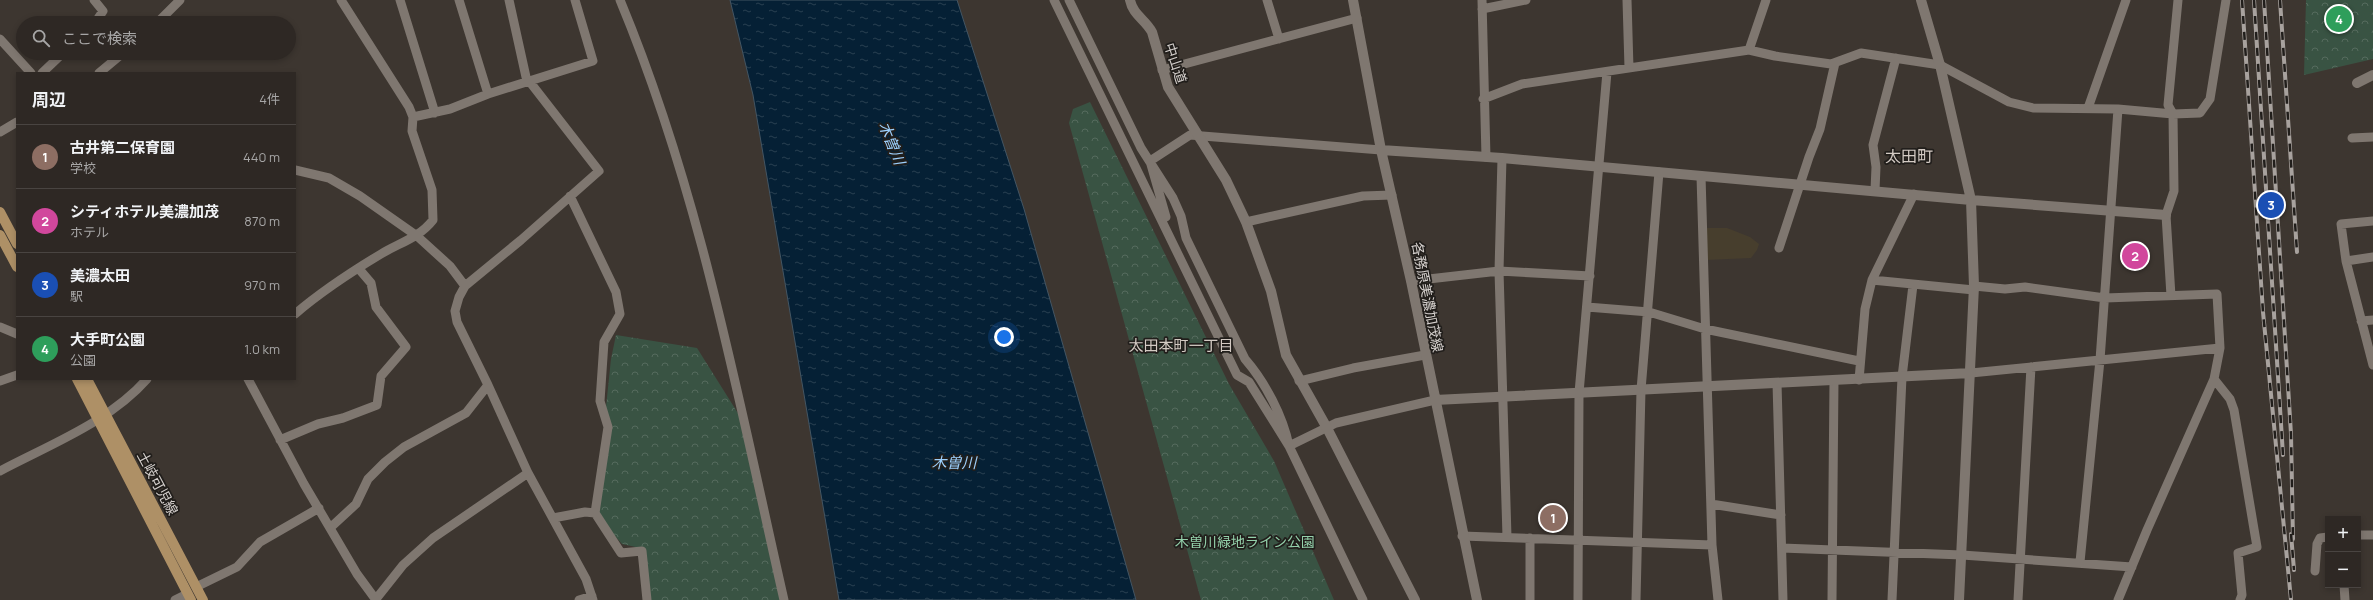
<!DOCTYPE html>
<html lang="ja">
<head>
<meta charset="utf-8">
<style>
  :root { --surface:#2e2824; --page:#3a3431; --text:#f1f3f6; --muted:#a7a6a6; --line:#494441; --accent:#1a73e8 }
  body { margin:0; font-family:Manrope,"Noto Sans JP",sans-serif; background:var(--page); color:var(--text) }
  .controls { position:absolute; right:12px; bottom:12px; display:grid; overflow:hidden; border-radius:0px; box-shadow:0 2px 6px #0003 }
  .controls button { width:36px; height:36px; display:grid; place-items:center; padding:0; border:0; border-bottom:1px solid var(--line); background:var(--surface); color:var(--text); font:20px sans-serif }
  .you { position:absolute; left:1004px; top:337px; width:14px; height:14px; margin:-10px; border:3px solid #fff; border-radius:50%; background:#1a73e8; box-shadow:0 0 0 6px #1a73e833 }
  .badge { display:grid; place-items:center; width:26px; height:26px; border-radius:50%; background:var(--accent); color:#fff; font-size:13px; font-weight:700 }
  .pin { position:absolute; translate:-50% -50%; border:2px solid #fff; box-shadow:0 1px 4px #0006 }
  .list { margin:0; padding:0; list-style:none }
  h2 { display:flex; justify-content:space-between; align-items:center; height:52px; margin:0; padding:0 16px; font-size:17px }
  h2 small { font-size:13px; font-weight:400; color:var(--muted) }
  .list li { display:grid; grid-template-columns:26px 1fr auto; gap:12px; align-items:center; box-sizing:border-box; height:64px; padding:0 16px; border-top:1px solid var(--line) }
  .list b { display:block; font-size:15px; white-space:nowrap }
  .list p { margin:0; font-size:13px; white-space:nowrap; color:var(--muted) }
  .list em { font-size:13px; font-style:normal; color:var(--muted) }
  .icon { flex:none; width:22px; height:22px; fill:none; stroke:currentColor; stroke-width:2; stroke-linecap:round; stroke-linejoin:round }
  .map { position:relative; flex:none; width:2373px; height:600px; overflow:hidden }
  .search { position:absolute; background:var(--surface); box-shadow:0 2px 6px #0003; left:16px; top:16px; width:280px; height:44px; display:flex; align-items:center; gap:10px; box-sizing:border-box; padding:0 14px; border-radius:22px; color:var(--muted); font-size:15px }
  .panel { position:absolute; background:var(--surface); box-shadow:0 2px 6px #0003; left:16px; top:72px; width:280px; height:308px; border-radius:0px }
  .map>svg:first-child { display:block }
  .education { fill:#473e2d }
  .forest { fill:url(#forest-crowns) }
  .water { fill:url(#water-ripples); stroke:#435563 }
  .lines { fill:none; stroke-linecap:round; stroke-linejoin:round }
  .street { stroke:#7f7770; stroke-width:9 }
  .secondary { stroke:#7f7770; stroke-width:10 }
  .primary { stroke:#ae9066; stroke-width:10 }
  .rail-casing { stroke:#a8a29e; stroke-width:4 }
  .rail { stroke:#211e1b; stroke-width:2.5; stroke-dasharray:8; stroke-linecap:butt }
  .labels { text-anchor:middle; dominant-baseline:central; stroke-width:3.5; stroke-linejoin:round; paint-order:stroke }
  .street-label { font-size:14px; fill:#d5d0cd; stroke:#211e1b }
  .park-label { font-size:14px; fill:#94d1ab; stroke:#211e1b }
  .water-label { font-size:15px; font-style:italic; fill:#9ccffc; stroke:#211e1b }
  .neighbourhood-label { font-size:15px; fill:#d3cac3; stroke:#211e1b }
  .quarter-label { font-size:16px; fill:#d3cac3; stroke:#211e1b }
</style>
</head>
<body>
<div class="map">
<svg width="2373" height="600" viewBox="0 0 2373 600">
  <defs>
    <pattern id="forest-crowns" width="20" height="18" patternUnits="userSpaceOnUse"><rect width="20" height="18" fill="#395343"/><path d="M2 6a3 3 0 1 1 6 0M12 15a3 3 0 1 1 6 0" fill="none" stroke="#556b5d"/></pattern>
    <pattern id="water-ripples" width="26" height="14" patternUnits="userSpaceOnUse"><rect width="26" height="14" fill="#052035"/><path d="M2 4q2-2 4 0t4 0M15 11q2-2 4 0t4 0" fill="none" stroke="#293f51"/></pattern>
  </defs>
  <rect width="100%" height="100%" fill="#3d3630"/>
  <path class="education" d="M1706 228H1727L1750 237 1759 244 1757 250 1751 258 1706 260Z"/>
  <path class="forest" d="M2306 0H2373V59L2304 75Z
    M1090 102 1229 384 1274 461 1334 600H1201L1069 123 1073 109Z
    M616 335 697 348 746 426 788 600H647L645 549 622 544 595 513 611 359Z"/>
  <path class="water" d="M730 0H957L1024 209 1136 600H839L753 95Z"/>
  <g class="lines">
    <path class="street" d="M94 0 103 11 95 23
      M400 0 435 113
      M459 0 488 94
      M509 0 526 77 599 171 521 240 465 286 459 297 455 311 457 322 488 385 528 473 586 579 593 600
      M620 0C700 192 738 398 784 600
      M1054 0 1237 375 1249 382 1289 446 1336 423 1435 400
      M1069 0 1141 148 1173 198 1181 216 1186 238 1245 359C1265 382 1283 416 1289 446L1363 600
      M1267 0 1279 39
      M1482 0 1486 157
      M1627 0 1629 68
      M1482 9 1526 0
      M157 23 180 0
      M0 39 31 73
      M1749 50 1766 0
      M1162 70 1357 18
      M42 73 63 53
      M99 73 123 53
      M1483 99 1522 84 1749 50 1775 56 1831 64 1861 53 1940 65 2009 102 2033 108 2118 109 2173 114
      M2088 108 2126 0
      M2173 114 2168 105 2178 0
      M413 117 450 109 488 94 593 61 575 0
      M0 132 17 122
      M2352 138 2373 137
      M1502 158 1499 271 1507 537
      M295 170 329 178 360 196 417 236 450 266 465 286
      M1701 176 1712 545 1718 600
      M1875 190 1876 167 1873 145 1896 58
      M570 196 616 292 620 314 604 342 600 401 608 427 595 513
      M1166 217 1150 161 1190 135 1381 150
      M2373 221 2341 224 2346 261 2373 365
      M1246 222 1363 196 1392 195
      M1779 248 1809 157 1820 129 1835 63
      M2346 261 2373 257
      M1872 280 1974 290
      M1411 281 1499 271 1590 276
      M1974 286 2005 289 2025 287 2105 298 2217 294 2220 348 2214 379 2147 530 2118 600
      M2171 296 2166 215 2174 191 2173 114 2200 113 2210 99 2226 0
      M1587 307 1649 312 1705 329 1859 361
      M295 314C322 291 351 272 381 254 399 243 419 238 433 220L432 190 412 131 413 117 409 107 341 0
      M2361 321 2373 320
      M0 327 17 334
      M1971 373 2220 348
      M248 379 304 484 357 574 376 600
      M2214 379 2230 399 2234 410 2257 547 2238 553 2242 595 2240 600
      M1859 380 1865 309 1872 280 1914 194
      M0 381 17 375
      M1299 381 1353 368 1425 355
      M1777 383 1783 600
      M280 440 318 424 343 418 377 405 381 376 406 347 376 307 371 283 359 269
      M0 471C51 444 109 422 147 379
      M1711 504 1781 515
      M553 518 585 512 595 513 621 553 642 551 647 600
      M330 528 356 504 368 479 385 462 404 447 466 413 488 385
      M2358 535H2373
      M1462 536 1712 545
      M1782 548 1962 555 2132 567
      M2080 562 2100 360 2118 109
      M2315 571 2317 544 2320 538 2328 537
      M2344 585 2345 600
      M196 587 237 567 260 542 319 508
      M376 599 403 565 433 538 528 473
      M175 600 187 594
      M579 600 592 596
      M1530 600V538
      M1578 600 1579 393 1607 72
      M1636 600 1641 390 1659 172
      M1832 600 1834 380
      M1892 600 1902 377 1913 285
      M2018 600 2031 367"/>
    <path class="secondary" d="M1130 0C1133 15 1145 19 1152 32L1168 87 1226 180 1246 222 1271 291 1286 355 1327 428 1415 600
      M1353 0 1381 150 1411 281 1477 600
      M1921 0 1940 65 1971 200 1974 286 1959 600
      M2357 83 2373 75
      M1381 150 1502 158 1971 200 2166 215
      M1435 400 1971 373"/>
    <path class="primary" d="M0 212 17 244
      M0 235 17 267
      M77 379 191 600
      M87 379 203 600"/>
    <g class="rail-casing">
      <path id="rail" d="M2242 0 2263 312 2291 600
        M2254 0 2283 455
        M2264 0 2291 434 2293 539
        M2280 0 2297 252
        M2291 534 2294 570"/>
    </g>
    <use href="#rail" class="rail"/>
  </g>
  <g class="labels">
    <g class="street-label">
      <text transform="translate(1176 63) rotate(72)">中山道</text>
      <text transform="translate(1428 297) rotate(79)">各務原美濃加茂線</text>
      <text transform="translate(158 483) rotate(62)">土岐可児線</text>
    </g>
    <g class="park-label">
      <text x="1245" y="541">木曽川緑地ライン公園</text>
    </g>
    <g class="water-label">
      <text transform="translate(892 143) rotate(68)">木曽川</text>
      <text x="954" y="462">木曽川</text>
    </g>
    <g class="neighbourhood-label">
      <text x="1181" y="345">太田本町一丁目</text>
    </g>
    <g class="quarter-label">
      <text x="1909" y="156">太田町</text>
    </g>
  </g>
</svg>
<div class="controls">
<button>+</button>
<button>−</button>
</div>
<div class="you"></div>
<div class="pin badge" style="left:1553px;top:518px;background:#8d6e63">1</div>
<div class="pin badge" style="left:2135px;top:256px;background:#d1479c">2</div>
<div class="pin badge" style="left:2271px;top:205px;background:#1a4fb4">3</div>
<div class="pin badge" style="left:2339px;top:19px;background:#2e9e5b">4</div>
<div class="search"><svg class="icon" aria-label="search" viewBox="0 0 24 24"><circle cx="10" cy="10" r="6"/><path d="M15 15l6 6"/></svg>ここで検索</div>
<section class="panel">
<h2>周辺<small>4件</small></h2>
<ul class="list">
<li><span class="badge" style="background:#8d6e63">1</span><div><b>古井第二保育園</b><p>学校</p></div><em>440 m</em></li>
<li><span class="badge" style="background:#d1479c">2</span><div><b>シティホテル美濃加茂</b><p>ホテル</p></div><em>870 m</em></li>
<li><span class="badge" style="background:#1a4fb4">3</span><div><b>美濃太田</b><p>駅</p></div><em>970 m</em></li>
<li><span class="badge" style="background:#2e9e5b">4</span><div><b>大手町公園</b><p>公園</p></div><em>1.0 km</em></li>
</ul>
</section>
</div>
</body>
</html>
